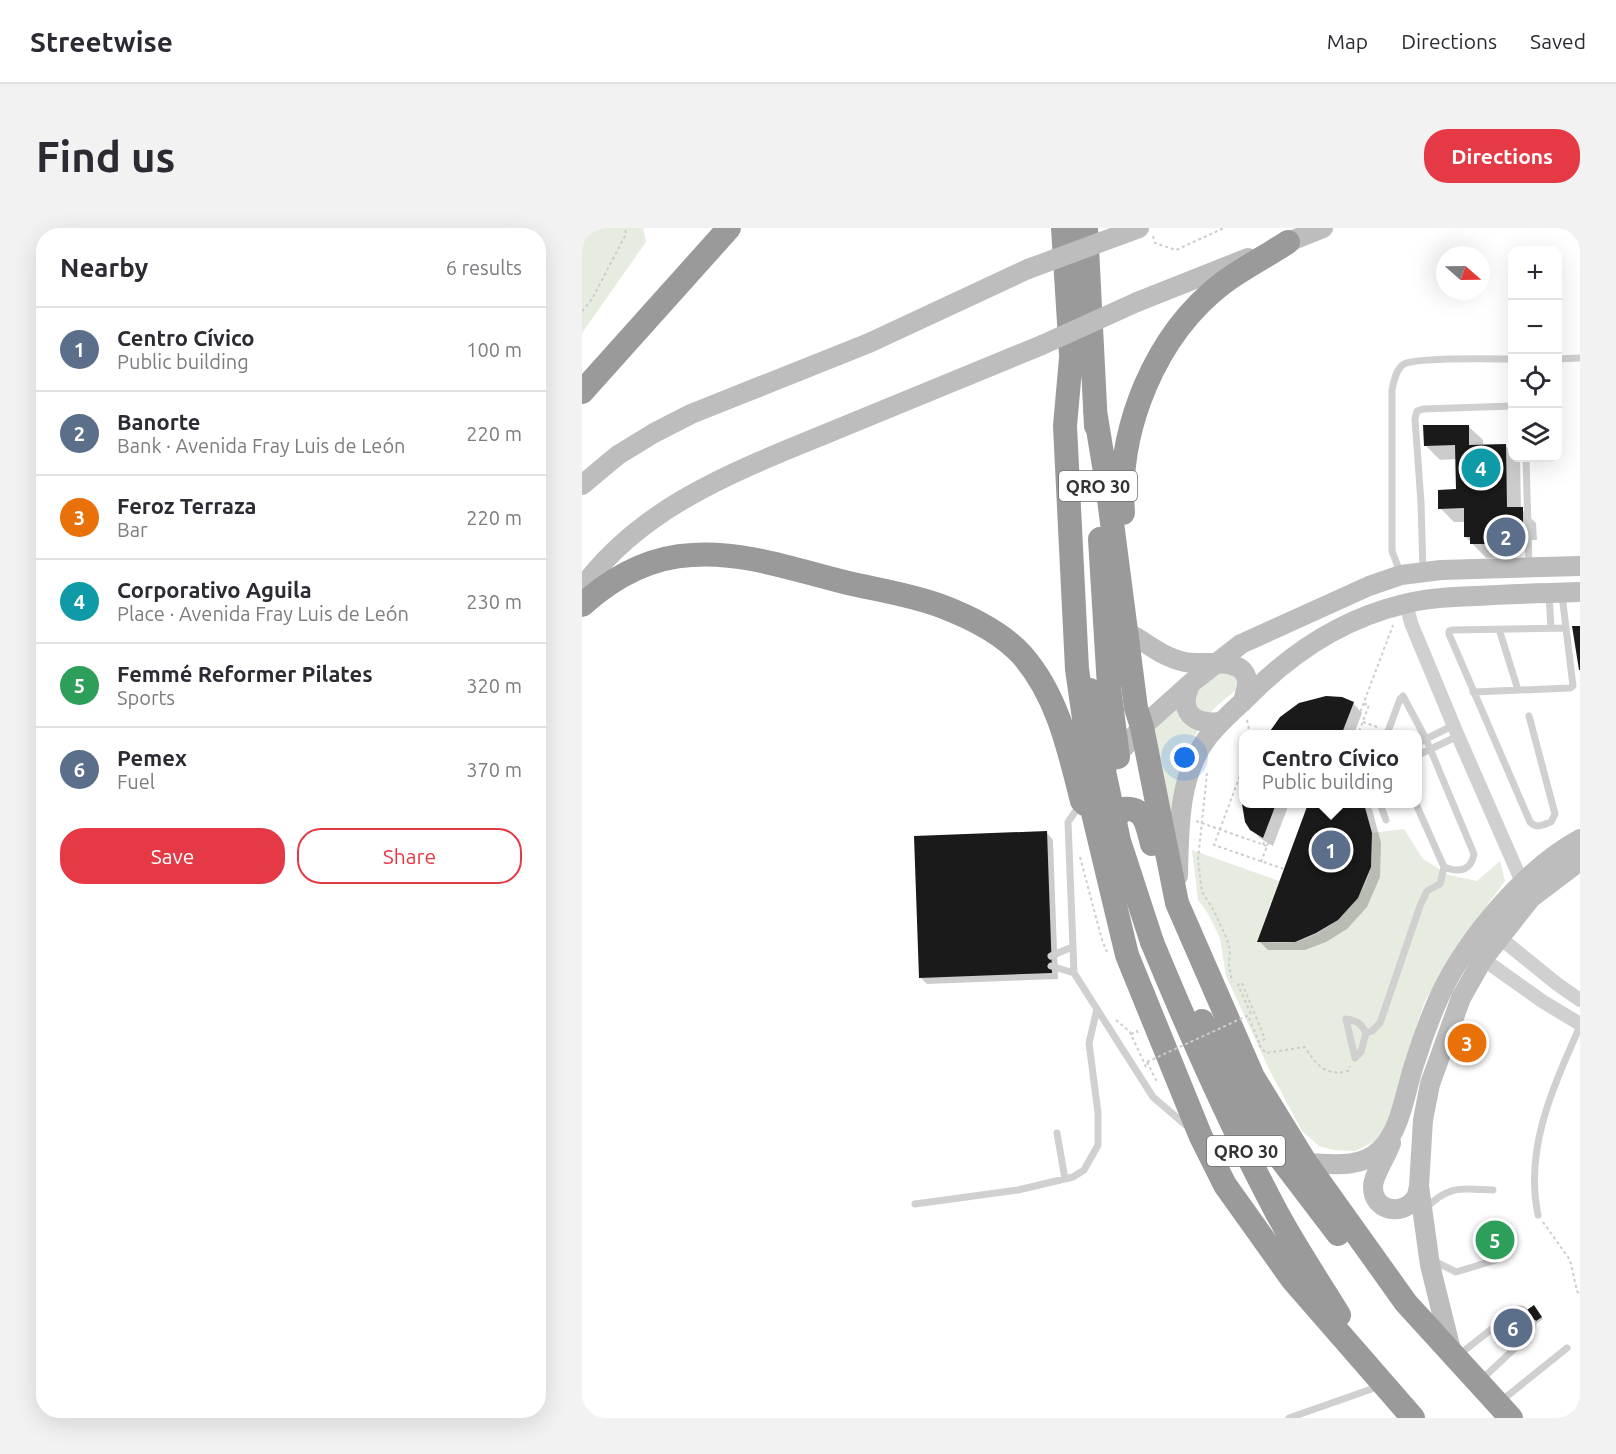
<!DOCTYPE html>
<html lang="en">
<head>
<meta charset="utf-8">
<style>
  :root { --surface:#fff; --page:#f2f2f3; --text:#2b2b33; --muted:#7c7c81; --line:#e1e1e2; --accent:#e63946 }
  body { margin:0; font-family:Ubuntu,sans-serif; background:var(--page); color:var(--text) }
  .controls { position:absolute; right:18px; top:18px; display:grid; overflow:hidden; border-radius:12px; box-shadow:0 6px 24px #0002 }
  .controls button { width:54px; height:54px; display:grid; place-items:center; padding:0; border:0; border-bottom:2px solid var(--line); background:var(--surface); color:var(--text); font:30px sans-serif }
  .compass { position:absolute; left:854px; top:18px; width:54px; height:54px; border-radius:50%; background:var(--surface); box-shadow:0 6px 24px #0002; rotate:110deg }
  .you { position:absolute; left:603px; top:530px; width:21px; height:21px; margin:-15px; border:4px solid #fff; border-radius:50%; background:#1a73e8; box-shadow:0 0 0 9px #1a73e833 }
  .badge { display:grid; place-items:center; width:39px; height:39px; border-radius:50%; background:var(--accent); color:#fff; font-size:20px; font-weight:700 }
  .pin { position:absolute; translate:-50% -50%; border:3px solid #fff; box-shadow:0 2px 6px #0006 }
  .popup { position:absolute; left:657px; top:502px; width:183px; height:78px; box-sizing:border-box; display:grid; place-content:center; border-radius:12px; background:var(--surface); filter:drop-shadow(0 2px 4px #0005); font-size:20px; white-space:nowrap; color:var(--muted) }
  .popup b { font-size:22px; color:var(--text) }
  .popup::after { content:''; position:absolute; left:50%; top:100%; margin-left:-12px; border:12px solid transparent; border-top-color:var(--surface) }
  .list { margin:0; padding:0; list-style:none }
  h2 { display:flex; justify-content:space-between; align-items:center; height:78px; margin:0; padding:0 24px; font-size:26px }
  h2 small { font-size:20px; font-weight:400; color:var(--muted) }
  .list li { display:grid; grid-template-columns:39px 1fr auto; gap:18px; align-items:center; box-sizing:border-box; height:84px; padding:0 24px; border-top:2px solid var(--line) }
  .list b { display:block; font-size:22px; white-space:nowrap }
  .list p { margin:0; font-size:20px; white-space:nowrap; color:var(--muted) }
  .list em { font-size:20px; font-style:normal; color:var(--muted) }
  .actions { display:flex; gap:12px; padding:18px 24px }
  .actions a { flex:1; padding:14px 0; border:2px solid var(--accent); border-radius:24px; text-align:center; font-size:21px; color:var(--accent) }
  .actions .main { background:var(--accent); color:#fff }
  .icon { flex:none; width:33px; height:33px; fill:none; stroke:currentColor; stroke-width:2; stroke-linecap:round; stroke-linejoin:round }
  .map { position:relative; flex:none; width:998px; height:1190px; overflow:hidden; border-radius:24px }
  header { display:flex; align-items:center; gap:36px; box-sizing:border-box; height:84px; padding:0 30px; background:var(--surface); border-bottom:2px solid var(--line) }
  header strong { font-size:28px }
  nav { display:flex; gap:33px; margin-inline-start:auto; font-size:21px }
  .intro { display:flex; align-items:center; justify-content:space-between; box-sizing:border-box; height:144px; padding:0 36px }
  h1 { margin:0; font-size:42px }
  .button { padding:15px 27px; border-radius:24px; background:var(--accent); color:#fff; font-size:21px; font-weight:700 }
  main { display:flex; gap:36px; padding:0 36px }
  aside { flex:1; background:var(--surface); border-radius:24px; box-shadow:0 6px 24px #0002 }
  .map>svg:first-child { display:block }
  .green { fill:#e6ecdf }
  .shadow { fill:#0003 }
  .building { fill:#1a1a1a }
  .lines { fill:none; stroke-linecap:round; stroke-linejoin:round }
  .path { stroke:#cdcdcd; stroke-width:2; stroke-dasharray:3 3; stroke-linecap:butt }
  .lane { stroke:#d0d0d0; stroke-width:7 }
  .street { stroke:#d0d0d0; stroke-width:14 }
  .secondary { stroke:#bdbdbd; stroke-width:20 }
  .highway { stroke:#9a9a9a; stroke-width:24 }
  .path-bridge { stroke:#cdcdcd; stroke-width:2; stroke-dasharray:3 3; stroke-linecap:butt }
  .secondary-bridge { stroke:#bdbdbd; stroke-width:20 }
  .highway-bridge { stroke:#9a9a9a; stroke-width:24 }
  .labels { text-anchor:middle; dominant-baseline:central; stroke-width:6; stroke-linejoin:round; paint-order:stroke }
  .shield { fill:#fff; stroke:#707070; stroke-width:1.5 }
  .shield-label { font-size:18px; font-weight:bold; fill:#333 }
</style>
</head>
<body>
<header>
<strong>Streetwise</strong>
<nav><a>Map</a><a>Directions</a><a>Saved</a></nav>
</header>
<div class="intro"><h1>Find us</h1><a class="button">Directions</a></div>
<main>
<aside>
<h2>Nearby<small>6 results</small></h2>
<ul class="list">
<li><span class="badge" style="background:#5c6f8a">1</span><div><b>Centro Cívico</b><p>Public building</p></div><em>100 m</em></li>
<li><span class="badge" style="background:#5c6f8a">2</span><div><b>Banorte</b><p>Bank · Avenida Fray Luis de León</p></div><em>220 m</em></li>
<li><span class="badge" style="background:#e8710a">3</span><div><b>Feroz Terraza</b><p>Bar</p></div><em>220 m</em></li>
<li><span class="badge" style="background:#0f9aa8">4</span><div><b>Corporativo Aguila</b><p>Place · Avenida Fray Luis de León</p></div><em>230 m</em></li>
<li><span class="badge" style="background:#2e9e5b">5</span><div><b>Femmé Reformer Pilates</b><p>Sports</p></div><em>320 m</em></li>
<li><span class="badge" style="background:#5c6f8a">6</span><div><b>Pemex</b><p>Fuel</p></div><em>370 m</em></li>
</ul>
<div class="actions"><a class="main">Save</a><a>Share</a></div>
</aside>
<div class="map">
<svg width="998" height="1190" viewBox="0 0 998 1190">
  <rect width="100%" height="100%" fill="#fff"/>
  <path class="green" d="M0 0H61L64 14 0 105Z
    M636 437 658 445 656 460C646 469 633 478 625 489 598 527 591 567 587 612L571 497Z
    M822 601 841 631 867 647 895 653 918 633 923 653 871 724 842 775 825 828 808 894 793 913 773 923 752 922 737 918 720 903 687 841 644 748 638 710 625 684 616 672 610 622 697 653 675 713C686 715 702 716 713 714 746 708 784 671 789 638 791 627 790 616 790 605Z"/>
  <path class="shadow" d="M886 198 901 212V218H924L930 225V230H935L938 232 939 281 954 295 955 312H938L939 321 933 322 934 329 904 330 883 308V294H872L858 280 875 263V231L858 232 843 217Z
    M771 475 780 485 772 506H687L699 490Z
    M662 575 707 576 691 618 679 611 669 601 661 579Z
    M727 576H785L790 581 799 615 798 649 785 679 765 701 744 714 723 722H686L677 713Z
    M465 605 471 612 476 751 345 756 338 749Z
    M954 1081 961 1091 922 1118 913 1106Z"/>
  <path class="building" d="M841 197H887V217L924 216 925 279H941V298L925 299V308H920V316H888V309H882V280L856 281V262L874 261 873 217 842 218Z
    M990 398H998V442H997Z
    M744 468 760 469 772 474 760 505 748 503 732 506H686L698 489 717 475Z
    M660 576H694L681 610 668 602 663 594Z
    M726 576H782L790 605 789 639 776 670 756 692 734 705 713 714H675Z
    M465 603 470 745 337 750 332 608Z
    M952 1077 960 1089 919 1117 911 1106Z"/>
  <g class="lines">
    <path class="path" d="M571 8 573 15 594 22 642 0
      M0 83 10 71 44 6 43 0
      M782 476 787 477 777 504 784 506
      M665 492 668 506
      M781 494 798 500
      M737 506H758
      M770 506 811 397
      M662 537 632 617 702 641
      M625 545 616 632 620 664 631 681 645 711 648 722 647 737 650 754
      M614 593 685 618
      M681 617 697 576
      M498 629 520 712 525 724
      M679 634 701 576
      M667 790 677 814 683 811 660 755 656 757 669 786
      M534 792 548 804 564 839
      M549 806 555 803 557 808
      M677 817 684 825 723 819C733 836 745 849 766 843L768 838
      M565 834 575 854 574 855
      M961 994 988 1032 995 1063 998 1067"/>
    <path class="lane" d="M975 131 998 130
      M944 230 947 338
      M841 343 839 275 833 191 835 183 841 181 930 178
      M818 344 810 323V162C812 153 814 141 822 136 835 129 911 131 930 131
      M967 367 969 400
      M917 401 936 462
      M891 464 988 460 991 458 980 367
      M947 488 973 586 969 594C960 597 955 601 948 594L867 406V403L870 402 984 400
      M805 506 818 471 821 468 844 511 892 626C889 643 877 645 862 639L834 576
      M836 515 872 497
      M836 527 876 508
      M798 576 804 592
      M497 578 486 594 492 745 571 869 606 899
      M469 728 490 719
      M469 738 492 745
      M764 791C775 793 779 795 784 805L779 824 773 830Z
      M784 805 790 803 798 795 838 678 845 663 858 656 862 639
      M475 905 483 951
      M333 976 436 962 491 949 502 942 516 917V885L507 815 515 781
      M844 980C868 956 880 961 911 962
      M956 987C942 919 972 858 998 798
      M850 1032 874 1044 917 1031
      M878 1126 935 1081H940L943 1084
      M899 1152 949 1105 951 1095
      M919 1173 985 1120
      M707 1190 798 1158"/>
    <path class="street" d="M824 375 829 395 876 508 943 661
      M917 709 975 756 998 772
      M901 731 960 773 998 796"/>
    <path class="secondary" d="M694 19 741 0
      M555 74 666 30
      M0 257 36 227 72 205 109 186 287 115 446 41
      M0 360C63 273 167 238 263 198 329 171 394 144 460 117
      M554 409C569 419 584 430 603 434 620 438 661 427 665 452 666 459 662 468 661 474
      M609 455C595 484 611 497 639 494
      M529 534 560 499 609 455 659 416 787 358 819 347 859 342 998 338
      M596 648C597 602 596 547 626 509 640 491 658 477 674 461 716 420 764 390 822 376 845 370 870 369 894 368 928 366 963 365 998 364
      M809 915C805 928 791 947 791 959 791 983 819 988 832 972 835 969 836 963 837 958
      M724 935C750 936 778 941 798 922 820 901 823 862 833 834 840 811 849 787 859 765 886 709 943 641 998 611
      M870 1126 848 1037 837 958 841 892 848 856 879 770 901 731 949 670 998 633"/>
    <path class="highway" d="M481 0 489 126
      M504 0 514 198
      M489 130 483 198 495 441 511 554V585L545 727 619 909 643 957 710 1051 831 1190
      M0 164 147 0
      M513 183 525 256 554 480 560 499 595 675 671 849 724 935 824 1075 929 1190
      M541 285C535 201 573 107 641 55 661 40 685 28 706 14
      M518 311 527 459
      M0 377C30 350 68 329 110 327 162 323 216 343 266 355 297 362 330 367 359 378 388 389 419 404 440 427 476 468 487 522 500 573L503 576
      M528 609C529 597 533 589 541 581 564 579 565 598 570 616
      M570 714C608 806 648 897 695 985 714 1020 736 1053 757 1087
      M620 793 679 905 756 1006"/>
    <path class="path-bridge" d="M565 834 669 786"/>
    <path class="secondary-bridge" d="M446 41 557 0
      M460 117 555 74"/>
    <path class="highway-bridge" d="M527 459 536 529
      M508 462 522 543 537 613 570 714"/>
  </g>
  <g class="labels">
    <g class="shield">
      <rect x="477" y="243" width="78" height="30" rx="4.5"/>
      <rect x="625" y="908" width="78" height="30" rx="4.5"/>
    </g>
    <g class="shield-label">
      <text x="516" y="258">QRO 30</text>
      <text x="664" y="923">QRO 30</text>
    </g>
  </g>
</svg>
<div class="controls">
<button>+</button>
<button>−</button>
<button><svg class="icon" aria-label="locate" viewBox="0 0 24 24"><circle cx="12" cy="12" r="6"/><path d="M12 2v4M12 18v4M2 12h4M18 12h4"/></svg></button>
<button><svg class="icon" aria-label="layers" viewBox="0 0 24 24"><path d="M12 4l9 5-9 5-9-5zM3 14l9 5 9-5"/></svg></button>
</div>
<svg class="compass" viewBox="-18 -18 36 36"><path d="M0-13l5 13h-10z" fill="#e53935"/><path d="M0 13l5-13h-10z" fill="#7c7c81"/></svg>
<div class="you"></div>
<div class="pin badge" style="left:749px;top:622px;background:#5c6f8a">1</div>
<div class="popup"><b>Centro Cívico</b>Public building</div>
<div class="pin badge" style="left:924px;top:309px;background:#5c6f8a">2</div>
<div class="pin badge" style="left:885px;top:815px;background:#e8710a">3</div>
<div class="pin badge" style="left:899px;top:240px;background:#0f9aa8">4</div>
<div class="pin badge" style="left:913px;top:1012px;background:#2e9e5b">5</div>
<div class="pin badge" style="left:931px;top:1100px;background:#5c6f8a">6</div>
</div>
</main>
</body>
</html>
